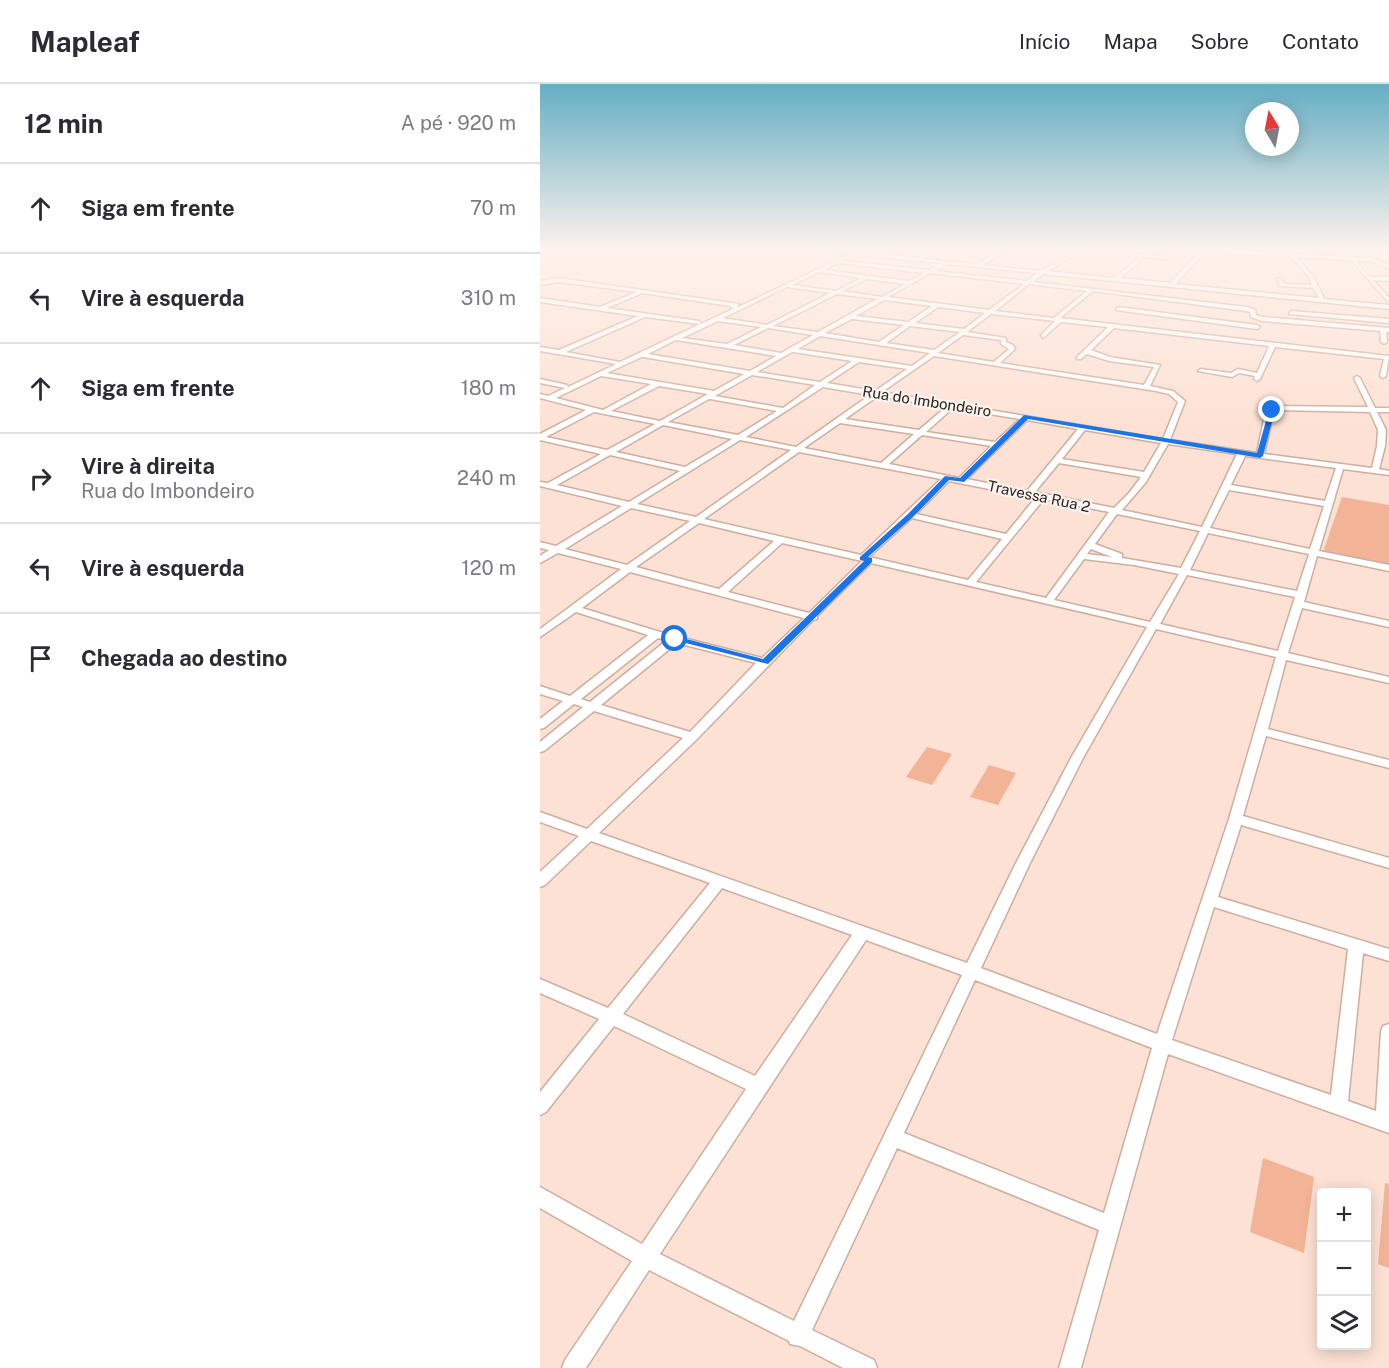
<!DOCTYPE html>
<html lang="pt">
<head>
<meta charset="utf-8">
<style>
  :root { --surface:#fff; --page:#f7f7f7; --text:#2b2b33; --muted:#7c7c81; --line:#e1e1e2 }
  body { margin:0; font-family:"Public Sans",sans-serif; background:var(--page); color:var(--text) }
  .controls { position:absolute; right:18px; bottom:18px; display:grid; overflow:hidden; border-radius:6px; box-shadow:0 3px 15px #0003 }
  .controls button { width:54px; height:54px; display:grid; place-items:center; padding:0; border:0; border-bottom:2px solid var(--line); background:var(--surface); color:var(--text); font:30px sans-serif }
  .compass { position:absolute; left:705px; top:18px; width:54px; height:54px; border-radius:50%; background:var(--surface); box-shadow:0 3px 15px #0003; rotate:350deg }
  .stop { position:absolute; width:18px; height:18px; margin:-14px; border:4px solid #1a73e8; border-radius:50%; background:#fff }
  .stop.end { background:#1a73e8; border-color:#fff; box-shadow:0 2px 6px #0008 }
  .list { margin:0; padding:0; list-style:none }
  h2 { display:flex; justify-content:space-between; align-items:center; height:78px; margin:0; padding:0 24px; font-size:26px }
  h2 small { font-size:20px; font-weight:400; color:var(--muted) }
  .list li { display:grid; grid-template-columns:39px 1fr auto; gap:18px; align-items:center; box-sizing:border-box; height:90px; padding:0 24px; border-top:2px solid var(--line) }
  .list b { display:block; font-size:22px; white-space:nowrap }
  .list p { margin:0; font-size:20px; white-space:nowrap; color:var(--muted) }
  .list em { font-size:20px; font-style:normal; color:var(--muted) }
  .icon { flex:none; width:33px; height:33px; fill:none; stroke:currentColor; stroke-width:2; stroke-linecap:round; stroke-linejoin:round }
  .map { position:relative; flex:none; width:849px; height:1284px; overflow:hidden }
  header { display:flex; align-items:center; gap:36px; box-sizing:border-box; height:84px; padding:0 30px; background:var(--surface); border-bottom:2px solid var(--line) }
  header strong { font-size:28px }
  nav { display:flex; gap:33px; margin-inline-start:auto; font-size:21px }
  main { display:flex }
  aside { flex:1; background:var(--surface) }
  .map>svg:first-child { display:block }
  .green { fill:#f3b396 }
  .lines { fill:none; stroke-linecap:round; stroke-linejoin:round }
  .minor-casing { stroke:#ceae9f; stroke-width:3 }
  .minor { fill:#fff; fill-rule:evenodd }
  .route { fill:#1a73e8 }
  .labels { text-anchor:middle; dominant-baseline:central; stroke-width:4.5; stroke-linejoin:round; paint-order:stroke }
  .far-street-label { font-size:15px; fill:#2f231d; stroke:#faf3f0 }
</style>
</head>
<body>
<header>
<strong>Mapleaf</strong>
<nav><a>Início</a><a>Mapa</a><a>Sobre</a><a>Contato</a></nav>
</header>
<main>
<aside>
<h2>12 min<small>A pé · 920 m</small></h2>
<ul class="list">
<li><svg class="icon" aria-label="ahead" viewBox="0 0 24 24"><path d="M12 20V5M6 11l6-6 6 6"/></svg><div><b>Siga em frente</b></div><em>70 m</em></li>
<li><svg class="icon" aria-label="left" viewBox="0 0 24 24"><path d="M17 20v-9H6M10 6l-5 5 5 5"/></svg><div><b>Vire à esquerda</b></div><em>310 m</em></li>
<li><svg class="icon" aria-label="ahead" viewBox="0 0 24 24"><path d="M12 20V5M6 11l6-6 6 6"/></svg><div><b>Siga em frente</b></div><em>180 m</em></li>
<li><svg class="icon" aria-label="right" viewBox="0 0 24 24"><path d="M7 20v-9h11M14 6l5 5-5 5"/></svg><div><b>Vire à direita</b><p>Rua do Imbondeiro</p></div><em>240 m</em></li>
<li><svg class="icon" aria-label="left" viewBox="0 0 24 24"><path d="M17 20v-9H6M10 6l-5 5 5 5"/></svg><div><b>Vire à esquerda</b></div><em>120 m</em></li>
<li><svg class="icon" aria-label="arrive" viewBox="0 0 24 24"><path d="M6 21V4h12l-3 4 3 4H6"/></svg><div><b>Chegada ao destino</b></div></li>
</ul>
</aside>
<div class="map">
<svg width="849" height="1284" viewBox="0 0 849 1284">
  <rect width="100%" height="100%" fill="#fde1d5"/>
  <path class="green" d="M802 413 849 421V481L783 468Z
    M387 663 412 670 392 701 366 693Z
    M449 681 476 689 458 721 430 713Z
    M723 1074 774 1093 764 1169 710 1148Z
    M845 1099 849 1100V1184L838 1180Z"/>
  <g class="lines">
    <g class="minor-casing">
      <path id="minor" d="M259 164H278L379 174 383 164H387L383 175 436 180 465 164H471L442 181 501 187 543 164H549L507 187 574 194 597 176 599 178 580 194 630 199 660 168 611 164H667L748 170 750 168 754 170 824 174 811 164C817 164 841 178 849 182V185L831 177H816L830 193H849V197L833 196 849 214V219L811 176 756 173 774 193 784 215 849 221V225L503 190 493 198 707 223 715 226 716 231 723 233 849 244V248H846L847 258 844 260 841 258 840 247 722 237 711 233 710 228 706 227 553 207 520 234 849 272 846 292 843 294 840 292 844 275 735 263 720 295 717 297 714 295 715 292 699 289 692 293 658 287 661 285 691 289 698 285 717 289 729 262 574 244 551 266 570 273 620 281 610 302 633 307 645 317 630 356 717 369 724 335 731 322 828 323 814 294 817 292 820 294 835 324H849V328H837L846 346 845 362 839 385 849 387V391L803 385 779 467 849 481V487L777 472 764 518 849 537V543L762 524 748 569 849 593V599L746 576 728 645 849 676V684L726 652 703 732 849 774V784L701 741 678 813 849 865V877L823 869 808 1017 836 1027 841 947 843 942 849 940V1049L628 970 541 1284H519L559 1146 357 1064 272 1246 334 1276 337 1284H303L260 1262 250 1260 249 1257 109 1186 46 1284H22L25 1276 92 1177 0 1124V1103L102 1160 206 1005 74 942 6 1028 0 1031V1008L59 935 0 909V895L68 924 170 799 51 757 5 801 0 803V788L39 752 0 738V728L47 745 143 654 54 627 4 667 0 668V658L43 623 34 620 4 644 0 645V635L23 617 0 610V602L30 612 108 551 36 528 0 553V545L81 485 18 469 0 479V472L9 466 0 464V458L16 462 82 422 0 402V398L8 399 61 370 0 356V350L46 326 0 314V310L8 312 25 304 0 299V295L27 301 28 303 76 280 0 267V263L19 266 98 232 0 218V214L60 223 97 208 19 198 0 201V197L19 194 199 220 196 224 310 170ZM665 168 751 173 769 193 772 201 745 200 741 195H737L740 202 774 204 779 214 635 200ZM316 171 401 179 389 186 303 177ZM298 179H299L384 189 369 197 284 186ZM407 180 497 189 487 197 395 187ZM279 188 321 194 296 207 252 201ZM390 189 484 200 449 226 348 213ZM327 195 365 200 342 213 302 207ZM489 200 547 207 514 234 455 227ZM247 203 290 209 227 241 183 234ZM102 209 191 222V224H195L161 240 159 237 67 224ZM297 210 337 215 278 248 233 242ZM344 216 392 222 368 238 316 232ZM398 223 445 229 424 245 375 239ZM451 230 515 237 501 251 503 254 521 238 568 243 537 273V275H541L547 270 569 277 614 283 604 301 460 279 475 265 473 261 466 258V254L427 248ZM105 233 160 240 80 278 26 268ZM312 235 364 241 339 258 285 249ZM178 237 221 243 187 260 142 254ZM370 242 420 248 394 266 346 259ZM228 244 273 251 241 269 194 261ZM423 251 461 256V260L469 265 454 278 398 269ZM280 252 390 269 372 282 258 265ZM136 256 236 272 210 287 108 270ZM252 268H253L312 277 280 298 217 288ZM394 272 616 307 629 310 638 318 623 355 342 308ZM102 273H103L204 290 174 307 67 289ZM319 278 367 285 335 307 287 299ZM212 291 275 301 243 324 175 312ZM61 292 111 300 63 326 16 314ZM119 302 168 310 120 337 71 327ZM283 303 330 311 256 363 206 353ZM338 312 406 323 379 346 305 335ZM169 315H170L237 327 198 351 128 338ZM413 324 480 335 455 358 386 348ZM736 326 830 328 838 346 837 362 832 384 724 370 732 335ZM54 328 115 340 67 366 6 353ZM487 336 538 345 487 407 427 395ZM300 339 374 350 341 379 264 364ZM123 341 192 355 145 383 76 368ZM545 346 621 359 604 388 522 375ZM382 351 451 362 419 394 349 380ZM200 356 251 366 156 433 97 420ZM628 360 697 370 662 443 582 426 606 398ZM259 368 401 395 321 471 164 435ZM70 371 140 387 89 418 17 401ZM705 372 796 384 785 417 691 401ZM519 379 601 393 589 409 574 424 495 408ZM409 397 489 413H496L466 450 376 430ZM689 406 784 422 770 465 670 444ZM504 415 569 428 506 514 436 498ZM91 424 150 437 87 481 25 465ZM577 430 660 447 641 484 582 474V470L555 460ZM372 434 462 455 428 496 329 473ZM159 439 234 457 179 505 96 483ZM668 449 769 470 757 507 650 486ZM242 459 322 477 269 529 188 508ZM551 465 572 473 547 470ZM544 475 594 481 639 490 610 538 514 516ZM331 479 607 543 531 674 476 779 427 879 59 749 156 656 273 536 277 535V532ZM90 488 264 534 222 574 120 548 42 524ZM647 491 755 513 738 567 620 540ZM616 545 736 573 689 735 617 950 441 884 490 779 543 674ZM118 554 127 556 50 618 41 615ZM137 559 216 579 150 648 61 621ZM182 804 312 851 215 992 83 930ZM674 823 808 865 791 1011 632 956ZM326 856 422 891 254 1237 120 1170ZM435 896 612 964 564 1129 364 1049Z
        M597 170 626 173 628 174 626 175 595 172Z
        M578 223 717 241 720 243 717 245 576 226Z
        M751 227 849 235V239L749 230Z"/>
    </g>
    <use href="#minor" class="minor"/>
  </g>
  <linearGradient id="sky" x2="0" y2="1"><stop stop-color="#65aec4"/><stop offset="0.48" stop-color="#fef2ec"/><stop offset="1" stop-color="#fef2ec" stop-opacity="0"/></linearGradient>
  <rect width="849" height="344" fill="url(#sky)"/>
  <path class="route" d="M732 324 735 326 723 372 720 374 488 335 424 398 409 396 373 433 328 473 332 474V478L228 580 130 555 135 552 223 575 324 477 320 476V473L368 430 405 392 420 394 484 331 717 369 729 326Z"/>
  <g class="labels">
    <g class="far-street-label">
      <text transform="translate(387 317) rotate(9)">Rua do Imbondeiro</text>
      <text transform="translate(499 412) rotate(12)">Travessa Rua 2</text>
    </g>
  </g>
</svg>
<div class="controls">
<button>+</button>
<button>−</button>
<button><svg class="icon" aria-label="layers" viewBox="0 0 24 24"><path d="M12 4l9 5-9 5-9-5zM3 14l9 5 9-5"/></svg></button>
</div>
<svg class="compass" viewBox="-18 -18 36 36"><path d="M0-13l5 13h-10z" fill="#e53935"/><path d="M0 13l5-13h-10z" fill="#7c7c81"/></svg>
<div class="stop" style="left:135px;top:555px"></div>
<div class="stop end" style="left:732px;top:326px"></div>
</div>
</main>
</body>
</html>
